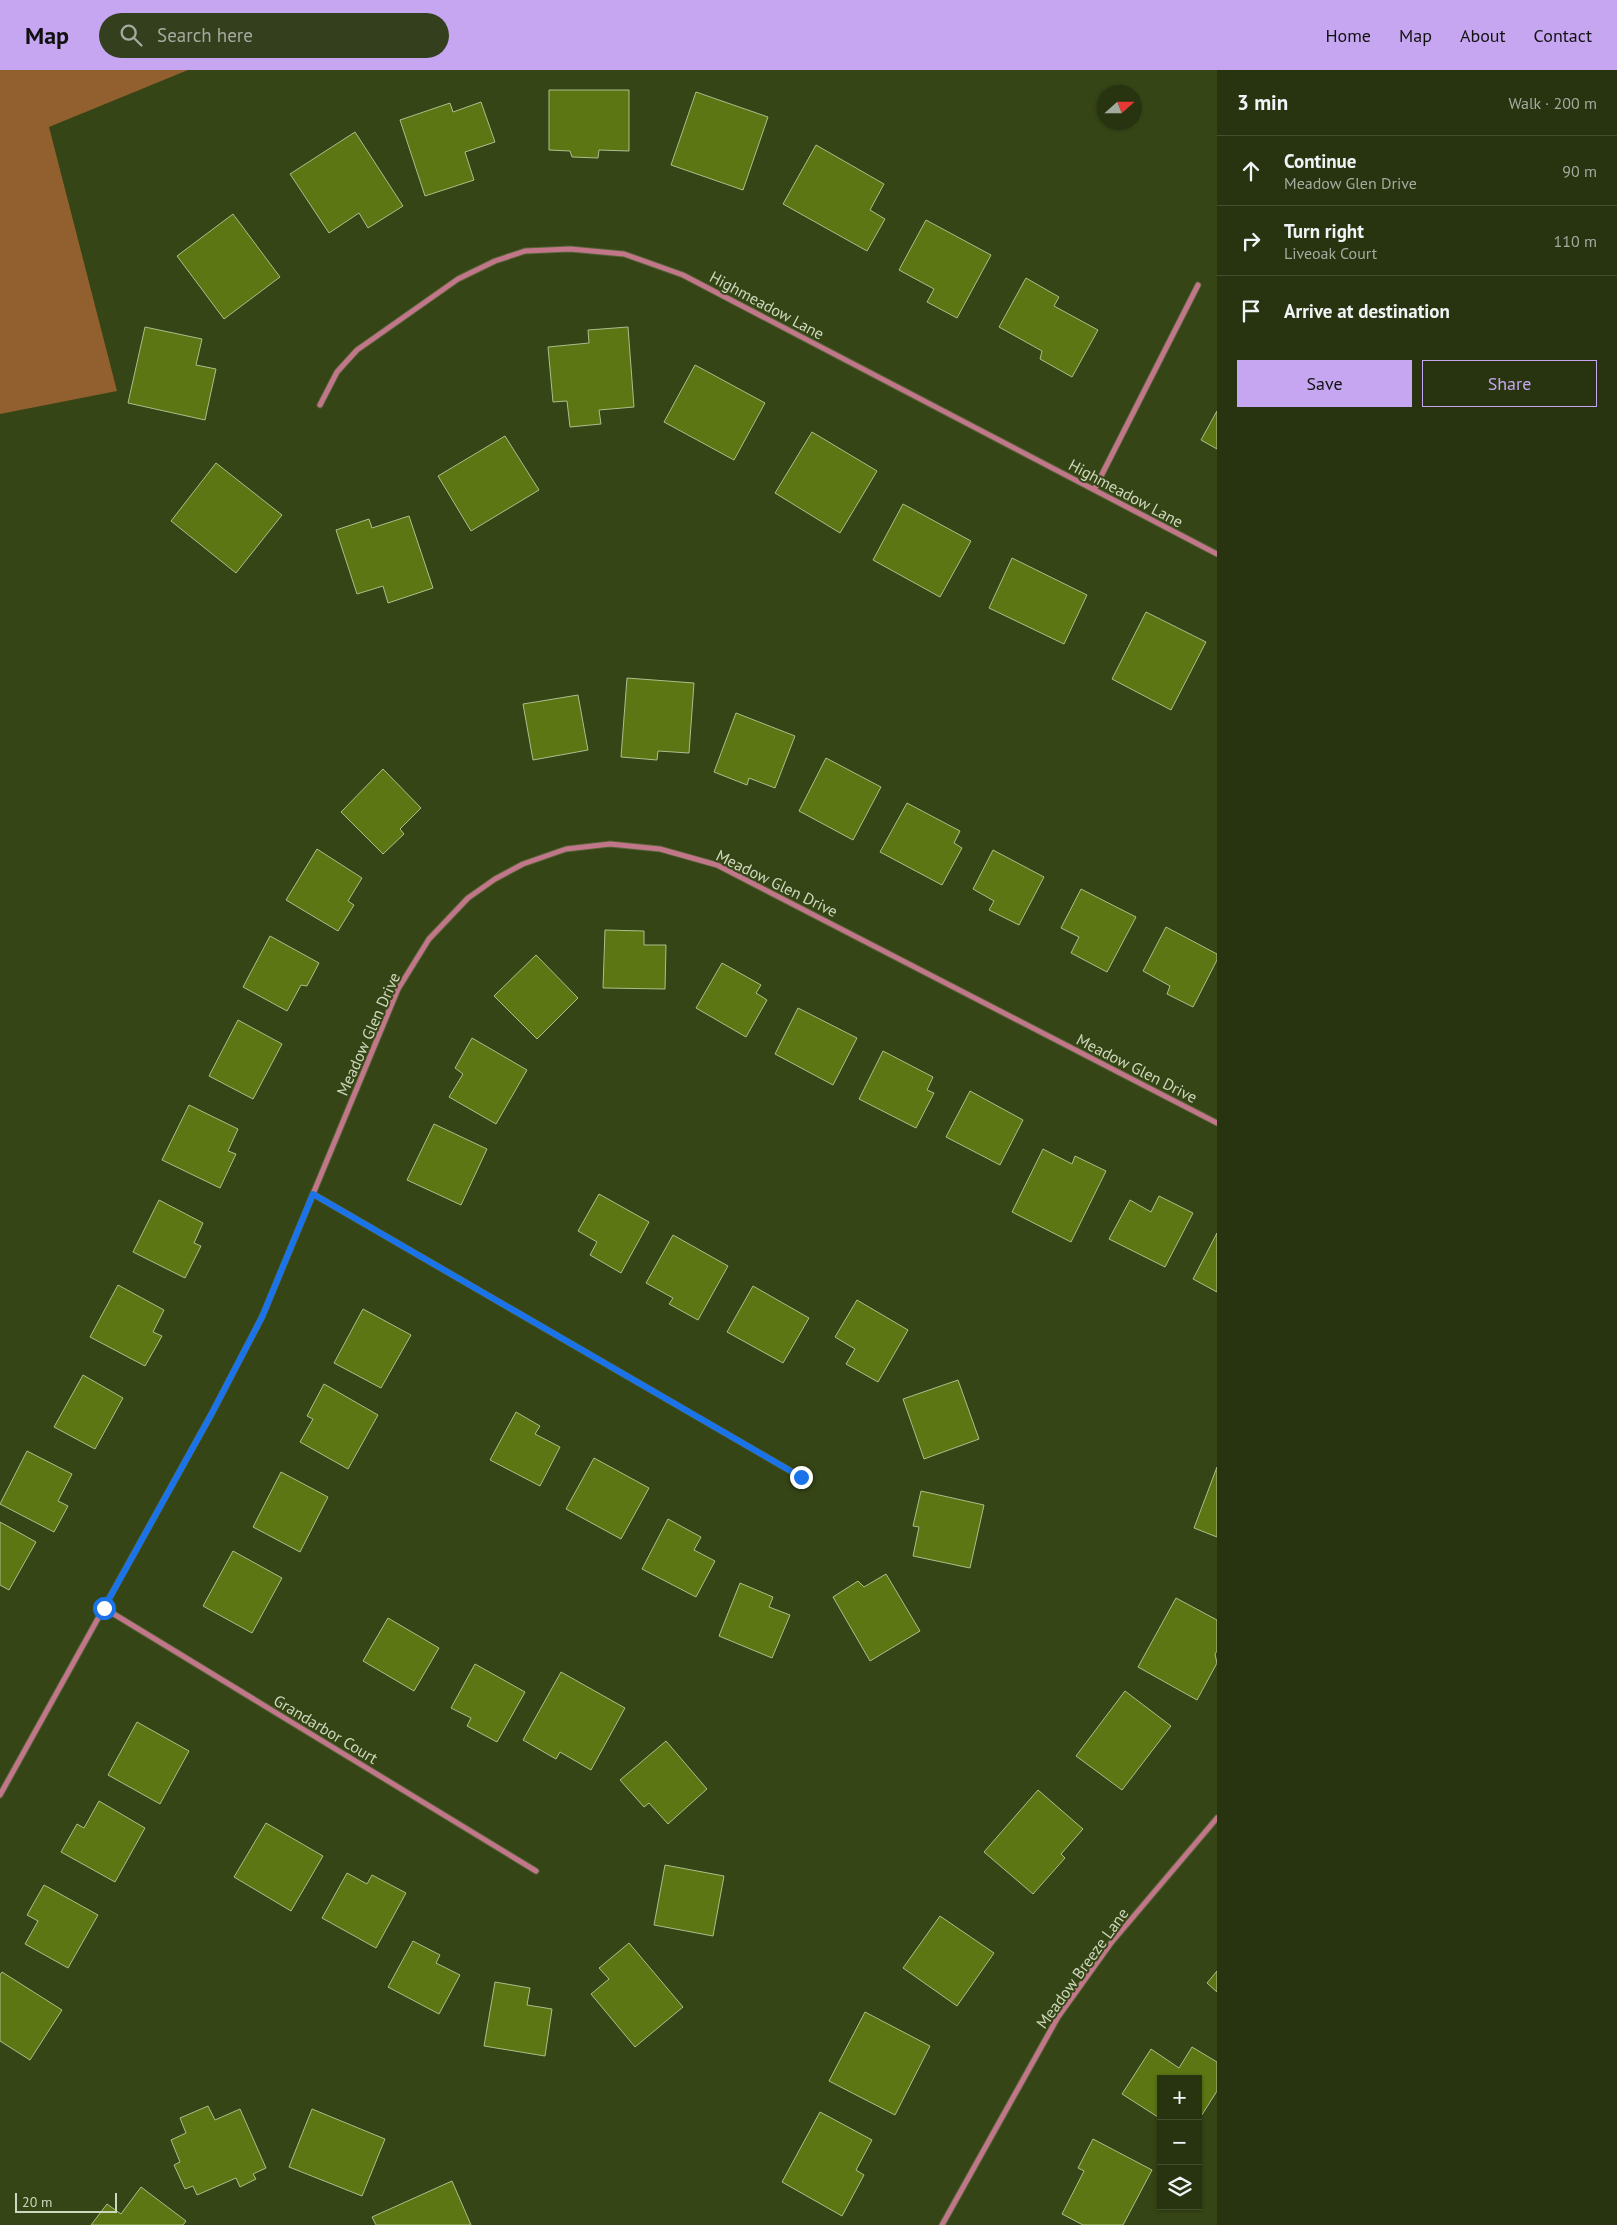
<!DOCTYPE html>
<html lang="en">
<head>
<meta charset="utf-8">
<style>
  :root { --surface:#283410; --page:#343f1e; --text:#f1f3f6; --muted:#a5aa9f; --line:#444f30; --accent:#c6a6f0 }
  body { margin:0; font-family:"PT Sans",sans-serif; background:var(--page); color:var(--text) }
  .controls { position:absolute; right:15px; bottom:15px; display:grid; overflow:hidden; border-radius:0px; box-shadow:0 1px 4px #0004 }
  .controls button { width:45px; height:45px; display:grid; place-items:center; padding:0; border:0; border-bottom:1px solid var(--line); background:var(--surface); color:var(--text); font:25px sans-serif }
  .compass { position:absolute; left:1097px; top:15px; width:45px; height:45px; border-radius:50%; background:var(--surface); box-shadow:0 1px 4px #0004; rotate:69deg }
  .scale { position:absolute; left:15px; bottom:12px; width:102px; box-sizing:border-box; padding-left:5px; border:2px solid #ced8be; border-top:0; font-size:14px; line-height:18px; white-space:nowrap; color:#ced8be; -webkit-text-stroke:4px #364515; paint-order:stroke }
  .stop { position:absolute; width:15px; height:15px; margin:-11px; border:4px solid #1a73e8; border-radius:50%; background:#fff }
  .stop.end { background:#1a73e8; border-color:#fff; box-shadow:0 1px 5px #0008 }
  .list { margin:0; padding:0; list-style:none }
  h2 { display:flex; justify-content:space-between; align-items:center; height:65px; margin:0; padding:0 20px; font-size:21px }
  h2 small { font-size:16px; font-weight:400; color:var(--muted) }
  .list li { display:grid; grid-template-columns:32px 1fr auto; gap:15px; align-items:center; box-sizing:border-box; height:70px; padding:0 20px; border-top:1px solid var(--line) }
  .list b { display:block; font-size:19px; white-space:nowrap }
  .list p { margin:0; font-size:16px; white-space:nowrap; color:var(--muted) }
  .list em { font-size:16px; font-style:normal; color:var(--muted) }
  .actions { display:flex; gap:10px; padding:15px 20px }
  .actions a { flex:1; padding:11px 0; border:1px solid var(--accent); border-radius:0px; text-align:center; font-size:18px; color:var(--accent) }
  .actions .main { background:var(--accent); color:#111 }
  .icon { flex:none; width:28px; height:28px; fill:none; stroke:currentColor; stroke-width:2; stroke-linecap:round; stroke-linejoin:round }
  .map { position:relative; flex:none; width:1217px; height:2155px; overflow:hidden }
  header { display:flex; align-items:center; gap:30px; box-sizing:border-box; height:70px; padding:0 25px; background:var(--accent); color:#111 }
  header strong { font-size:24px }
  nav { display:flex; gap:28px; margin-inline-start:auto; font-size:18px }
  .search { width:350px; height:45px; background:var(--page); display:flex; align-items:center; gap:12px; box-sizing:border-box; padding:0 18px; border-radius:28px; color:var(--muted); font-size:19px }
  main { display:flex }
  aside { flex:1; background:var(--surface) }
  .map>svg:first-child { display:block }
  .forest { fill:#91602e }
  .building { fill:#5c7613; stroke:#acbe8b }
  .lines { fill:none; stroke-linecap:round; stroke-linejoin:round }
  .minor-casing { stroke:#546237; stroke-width:7 }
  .minor { stroke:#c17789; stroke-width:5 }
  .route { stroke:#1a73e8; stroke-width:6 }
  .labels { text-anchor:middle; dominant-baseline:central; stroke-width:4; stroke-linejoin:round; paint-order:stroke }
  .street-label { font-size:16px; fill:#ced8be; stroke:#364515 }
</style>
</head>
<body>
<header>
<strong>Map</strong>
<div class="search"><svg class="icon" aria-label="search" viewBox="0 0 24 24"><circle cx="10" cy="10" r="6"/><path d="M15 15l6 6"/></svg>Search here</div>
<nav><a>Home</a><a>Map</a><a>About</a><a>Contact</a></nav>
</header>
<main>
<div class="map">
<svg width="1217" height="2155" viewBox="0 0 1217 2155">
  <rect width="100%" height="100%" fill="#364515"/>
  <path class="forest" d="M0 0H188L49 57 117 321 0 344Z"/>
  <path class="building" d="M549 20H629V81L599 80 598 88 572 87 570 81 549 80Z
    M696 22 768 47 743 120 671 95Z
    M481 32 495 72 465 82 474 110 425 126 400 50 450 33 453 42Z
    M355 62 403 136 368 158 359 143 329 163 290 104Z
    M816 75 884 114 870 140 885 149 867 181 783 134Z
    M233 144 280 207 224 249 177 186Z
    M926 150 991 185 957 248 927 232 934 219 899 200Z
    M1026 208 1059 227 1054 236 1098 260 1072 307 1040 289 1042 281 999 257Z
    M145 257 202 269 196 295 216 299 205 350 128 333Z
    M628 257 634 337 599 340 601 354 570 357 567 331 553 332 548 277 589 273 588 260Z
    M695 295 765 333 734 390 664 352Z
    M1217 341V379L1201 370Z
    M812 362 877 401 840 463 775 423Z
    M505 366 539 420 471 461 438 406Z
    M216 393 282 445 236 503 171 451Z
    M903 434 971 471 940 527 873 490Z
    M409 446 433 518 388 533 383 516 357 524 336 460 369 449 372 458Z
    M1012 488 1087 525 1064 574 989 538Z
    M1146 542 1206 572 1171 640 1112 609Z
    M627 608 694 613 689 683 658 681 657 690 621 687Z
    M578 625 588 680 533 690 523 634Z
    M736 643 795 666 775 718 749 708 747 715 714 702Z
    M826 688 881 717 853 770 799 741Z
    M383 699 421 738 400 759 404 764 383 784 341 742Z
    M907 733 960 761 954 773 962 778 942 815 880 782Z
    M317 779 362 808 348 831 354 835 338 861 286 830Z
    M993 780 1044 807 1019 855 989 840 994 831 973 819Z
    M1081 819 1136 847 1107 902 1071 883 1079 867 1061 858Z
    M1166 857 1217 884V890L1193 937 1167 924 1170 916 1143 901Z
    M605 860 644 861V875H666L665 919 603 918Z
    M270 866 319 893 307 916 301 915 287 941 243 917Z
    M536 885 578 928 537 969 494 926Z
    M722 893 761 915 756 923 767 930 746 967 696 938Z
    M798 938 857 968 833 1015 775 984Z
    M238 950 282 974 253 1029 209 1006Z
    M472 968 527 1000 496 1054 449 1027 463 1004 455 998Z
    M883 981 933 1007 927 1020 934 1023 916 1058 859 1029Z
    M970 1021 1023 1050 1000 1095 946 1067Z
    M189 1035 238 1059 228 1081 236 1084 220 1118 162 1090Z
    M434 1054 487 1079 461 1135 407 1110Z
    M1043 1079 1072 1094 1075 1086 1106 1101 1071 1172 1012 1142Z
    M599 1124 649 1152 621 1203 590 1185 597 1172 578 1161Z
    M1159 1126 1193 1143 1165 1197 1109 1169 1130 1130 1151 1142Z
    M159 1130 203 1153 194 1173 201 1176 185 1208 133 1182Z
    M1217 1163V1222L1193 1209Z
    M673 1165 728 1196 698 1250 669 1234 673 1228 646 1213Z
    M118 1215 164 1240 153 1262 162 1266 145 1296 90 1267Z
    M753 1216 809 1248 783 1293 727 1262Z
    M857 1230 908 1260 878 1312 846 1294 855 1279 835 1267Z
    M363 1239 411 1265 381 1318 334 1293Z
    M83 1305 123 1328 95 1379 54 1357Z
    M958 1310 979 1369 924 1389 903 1329Z
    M324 1314 378 1345 348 1399 300 1372 313 1349 307 1346Z
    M516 1342 540 1356 535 1364 560 1377 540 1416 490 1390Z
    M27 1381 72 1404 58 1431 68 1436 54 1462 0 1434Z
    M594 1388 649 1418 621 1469 566 1439Z
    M1217 1397V1467L1194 1458Z
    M281 1402 328 1427 300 1482 253 1457Z
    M921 1421 984 1435 970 1498 913 1486 919 1457 913 1456Z
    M668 1449 701 1467 694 1480 715 1491 696 1527 642 1499Z
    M0 1452 36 1472 9 1520 0 1515Z
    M233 1481 282 1508 252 1563 203 1536Z
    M886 1504 920 1561 870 1591 833 1527 858 1511 864 1517Z
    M740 1513 773 1527 769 1537 790 1545 772 1588 719 1566Z
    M1176 1528 1217 1550V1581L1215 1584 1217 1593 1197 1630 1138 1597Z
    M388 1548 439 1578 414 1621 363 1591Z
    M475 1594 525 1622 497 1672 467 1656 471 1648 451 1638Z
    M561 1602 625 1638 591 1700 560 1682 556 1689 523 1670Z
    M1125 1621 1171 1656 1122 1720 1076 1686Z
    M137 1652 189 1681 160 1734 108 1705Z
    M666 1671 707 1719 668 1754 649 1733 644 1737 620 1710Z
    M1038 1720 1083 1759 1061 1784 1065 1788 1033 1824 984 1782Z
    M99 1731 145 1758 115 1812 61 1782 77 1754 84 1758Z
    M266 1753 323 1786 291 1841 234 1807Z
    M665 1795 724 1806 713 1866 654 1855Z
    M347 1803 367 1814 372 1805 406 1823 376 1878 322 1848Z
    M44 1815 98 1845 68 1898 25 1874 38 1851 27 1845Z
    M940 1846 994 1883 957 1936 903 1898Z
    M413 1871 440 1885 436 1893 460 1905 439 1944 388 1917Z
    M629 1873 683 1937 635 1977 591 1924 609 1909 599 1898Z
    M1217 1901V1922L1207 1913Z
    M2 1902 62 1940 30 1990 0 1971V1905Z
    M495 1912 530 1918 527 1935 552 1939 545 1986 484 1976Z
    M865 1942 930 1976 895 2045 829 2011Z
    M1192 1977 1217 1992V2021L1198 2051V2009H1161V2049L1122 2024 1151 1979 1179 1998Z
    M208 2036 215 2050 240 2039 266 2098 253 2104 256 2109 240 2117 236 2108 197 2125 193 2116 185 2119 174 2095 180 2092 171 2070 186 2063 180 2048Z
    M312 2039 385 2069 362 2126 289 2097Z
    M820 2042 872 2070 856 2100 864 2105 842 2146 782 2112Z
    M1093 2069 1152 2100 1123 2155H1083L1062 2144 1084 2101 1078 2098Z
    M452 2111 471 2155H376L372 2147Z
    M141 2117 186 2151 183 2155H91L107 2134 121 2144Z"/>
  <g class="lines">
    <g class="minor-casing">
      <path id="minor" d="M320 335 337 302 357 280 458 209 495 191 525 181 570 179 624 184 683 205 1217 484
        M1094 420 1198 215
        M313 1124 801 1407
        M104 1538 536 1801
        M0 1725 212 1343 262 1247 398 919 429 869 468 828 495 809 523 794 566 779 610 774 660 779 717 795 1217 1053
        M942 2155 1058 1947 1111 1873 1217 1748"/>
    </g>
    <use href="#minor" class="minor"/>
  </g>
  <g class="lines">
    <path class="route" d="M104 1538 212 1343 262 1247 313 1124 801 1407"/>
  </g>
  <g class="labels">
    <g class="street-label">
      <text transform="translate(767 235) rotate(28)">Highmeadow Lane</text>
      <text transform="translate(1126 423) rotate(28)">Highmeadow Lane</text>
      <text transform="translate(777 813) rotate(26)">Meadow Glen Drive</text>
      <text transform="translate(368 964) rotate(-66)">Meadow Glen Drive</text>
      <text transform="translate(1137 998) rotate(27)">Meadow Glen Drive</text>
      <text transform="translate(326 1659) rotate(31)">Grandarbor Court</text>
      <text transform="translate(1082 1898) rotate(-54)">Meadow Breeze Lane</text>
    </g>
  </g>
</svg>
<div class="controls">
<button>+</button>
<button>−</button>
<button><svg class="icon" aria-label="layers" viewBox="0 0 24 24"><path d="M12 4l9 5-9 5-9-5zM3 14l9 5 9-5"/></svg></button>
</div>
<svg class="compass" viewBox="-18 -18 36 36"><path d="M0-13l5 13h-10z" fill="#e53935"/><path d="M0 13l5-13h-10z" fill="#a5aa9f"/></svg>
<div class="scale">20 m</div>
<div class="stop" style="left:104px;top:1538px"></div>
<div class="stop end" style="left:801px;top:1407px"></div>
</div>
<aside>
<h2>3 min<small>Walk · 200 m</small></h2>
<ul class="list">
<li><svg class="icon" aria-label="ahead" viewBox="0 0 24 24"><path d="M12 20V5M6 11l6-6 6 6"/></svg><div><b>Continue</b><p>Meadow Glen Drive</p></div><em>90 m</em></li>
<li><svg class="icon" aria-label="right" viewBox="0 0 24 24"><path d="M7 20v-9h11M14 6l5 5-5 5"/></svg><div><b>Turn right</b><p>Liveoak Court</p></div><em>110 m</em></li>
<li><svg class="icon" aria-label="arrive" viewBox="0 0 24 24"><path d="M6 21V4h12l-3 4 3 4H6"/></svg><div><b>Arrive at destination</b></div></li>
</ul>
<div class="actions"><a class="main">Save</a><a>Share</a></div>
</aside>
</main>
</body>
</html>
